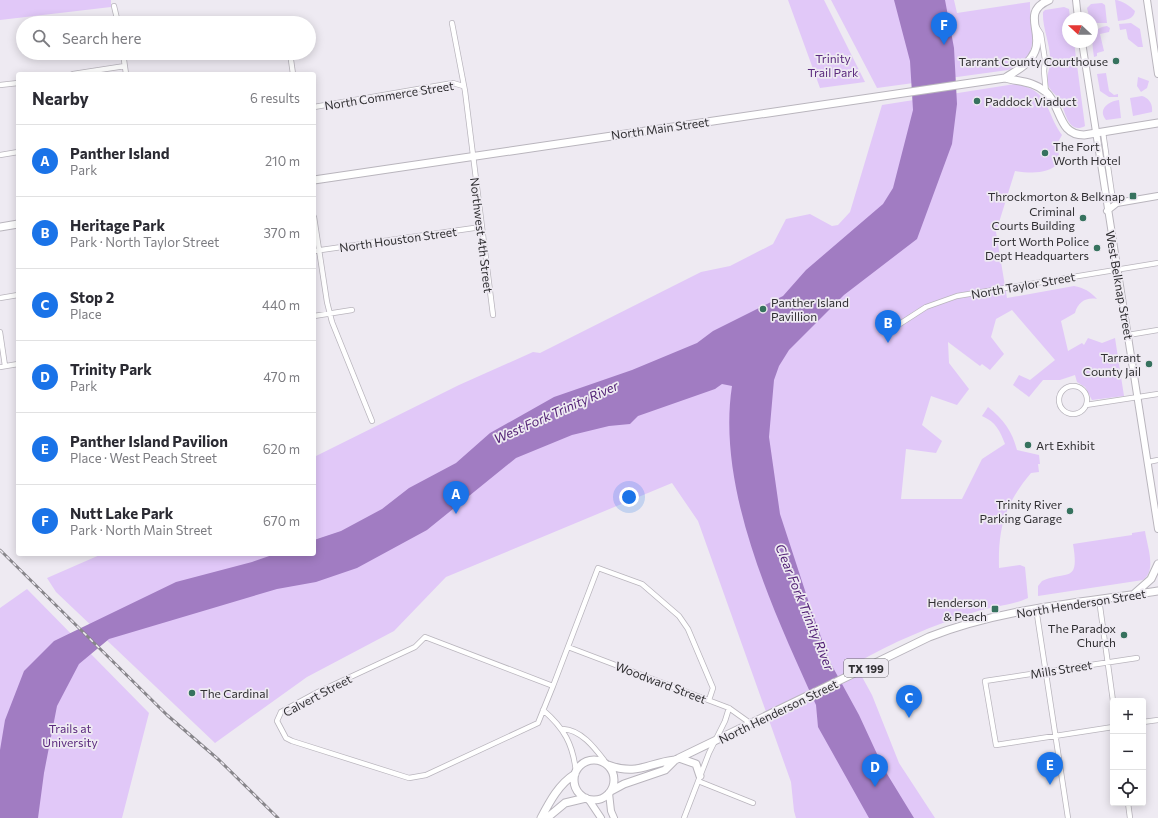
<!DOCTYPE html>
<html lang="en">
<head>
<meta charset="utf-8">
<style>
  :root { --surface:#fff; --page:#f2f2f3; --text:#2b2b33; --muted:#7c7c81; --line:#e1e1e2; --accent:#1a73e8 }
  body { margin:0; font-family:Commissioner,sans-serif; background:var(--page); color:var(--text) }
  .controls { position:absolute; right:12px; bottom:12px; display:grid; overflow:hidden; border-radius:4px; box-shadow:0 2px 10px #0003 }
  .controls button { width:36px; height:36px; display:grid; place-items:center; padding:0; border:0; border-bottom:1px solid var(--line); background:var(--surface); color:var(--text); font:20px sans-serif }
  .compass { position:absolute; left:1062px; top:12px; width:36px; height:36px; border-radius:50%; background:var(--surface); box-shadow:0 2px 10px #0003; rotate:291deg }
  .you { position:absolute; left:629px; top:497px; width:14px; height:14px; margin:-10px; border:3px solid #fff; border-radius:50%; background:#1a73e8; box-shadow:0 0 0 6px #1a73e833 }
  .badge { display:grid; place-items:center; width:26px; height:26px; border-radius:50%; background:var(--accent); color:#fff; font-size:13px; font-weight:700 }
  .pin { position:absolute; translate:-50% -33px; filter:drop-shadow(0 1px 2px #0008) }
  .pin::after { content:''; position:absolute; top:21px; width:14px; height:12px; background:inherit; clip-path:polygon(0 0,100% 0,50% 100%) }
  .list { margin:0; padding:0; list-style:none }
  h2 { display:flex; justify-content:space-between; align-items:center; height:52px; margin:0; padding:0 16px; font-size:17px }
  h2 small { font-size:13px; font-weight:400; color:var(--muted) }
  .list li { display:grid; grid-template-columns:26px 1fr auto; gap:12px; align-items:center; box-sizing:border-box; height:72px; padding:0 16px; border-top:1px solid var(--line) }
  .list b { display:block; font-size:15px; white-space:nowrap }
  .list p { margin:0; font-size:13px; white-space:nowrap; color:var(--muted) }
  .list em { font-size:13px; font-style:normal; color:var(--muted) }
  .icon { flex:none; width:22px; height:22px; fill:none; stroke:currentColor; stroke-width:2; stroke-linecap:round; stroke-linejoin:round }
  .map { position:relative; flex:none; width:1158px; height:818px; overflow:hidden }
  .search { position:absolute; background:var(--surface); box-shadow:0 2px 10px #0003; left:16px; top:16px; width:300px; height:44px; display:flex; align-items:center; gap:10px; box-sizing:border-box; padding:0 14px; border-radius:22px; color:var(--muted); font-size:15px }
  .panel { position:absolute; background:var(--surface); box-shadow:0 2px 10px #0003; left:16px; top:72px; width:300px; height:484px; border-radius:4px }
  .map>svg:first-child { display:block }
  .green { fill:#e1c8f8 }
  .water { fill:#a17cc2 }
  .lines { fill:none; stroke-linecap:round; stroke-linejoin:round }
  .minor-casing { stroke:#b9b5bd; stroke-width:6 }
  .secondary-casing { stroke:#b9b5bd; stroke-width:8 }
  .primary-casing { stroke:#b9b5bd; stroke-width:9 }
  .minor { stroke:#fff; stroke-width:4.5 }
  .secondary { stroke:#fff; stroke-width:6 }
  .primary { stroke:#fff; stroke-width:7 }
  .rail-casing { stroke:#88868b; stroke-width:3 }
  .rail { stroke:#eeeaf2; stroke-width:1.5; stroke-dasharray:4.5; stroke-linecap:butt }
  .poi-dot { fill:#36725e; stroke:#eeeaf2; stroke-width:1.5 }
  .labels { text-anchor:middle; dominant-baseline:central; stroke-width:3.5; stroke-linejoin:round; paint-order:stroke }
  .shield { fill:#eeeaf2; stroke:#69676c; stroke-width:1 }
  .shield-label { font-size:11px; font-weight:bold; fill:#302f32 }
  .park-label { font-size:12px; fill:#5a297d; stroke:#eeeaf2 }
  .poi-label { font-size:12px; fill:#302f32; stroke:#eeeaf2; text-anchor:end }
  .street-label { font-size:12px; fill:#302f32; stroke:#eeeaf2 }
  .water-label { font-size:13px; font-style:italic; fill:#522175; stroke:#eeeaf2 }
</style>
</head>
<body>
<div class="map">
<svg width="1158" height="818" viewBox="0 0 1158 818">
  <rect width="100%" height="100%" fill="#eeeaf2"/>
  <path class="green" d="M0 0H111V7L0 20Z
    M788 0H824L865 82 820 88Z
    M831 0H954L957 13 1030 2C1029 31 1044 57 1008 70L877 88Z
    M1115 0C1122 0 1131 7 1135 11 1134 19 1126 20 1118 21Z
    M1102 3 1105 5 1107 23H1096L1089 16 1087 8 1091 4Z
    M1064 7 1069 9 1070 18H1068V42H1074L1085 126C1069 135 1065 112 1061 102 1058 96 1050 91 1048 85 1046 75 1050 70 1050 61 1051 45 1042 28 1043 12L1045 10Z
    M1131 23 1140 29 1143 47H1138L1128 39 1126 29 1120 30 1119 24Z
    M1107 26 1110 28 1109 32 1100 34 1104 51 1097 53V56L1094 57C1092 43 1089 28 1107 26Z
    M1106 73 1109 91 1114 95 1118 94V97H1109L1100 91 1097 74Z
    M1138 77 1149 81 1147 88 1141 92 1137 86Z
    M1015 84C1051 90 1045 112 1062 135L1057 144 1060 162C1048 175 1030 173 1015 171L996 232 1007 298 1074 286C1084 288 1090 291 1097 299 1086 297 1078 302 1075 313L1061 321 1068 351 1082 343 1084 345 1088 338 1102 343 1115 338 1124 396 1092 400 1085 387 1077 382 1075 375 1060 380H1043L1029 397 1013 385 1019 375 1030 380 1055 360 1012 310 996 319 991 337 1004 354 990 370 982 364 980 366 948 342 949 363 969 389 957 405 931 396 922 425 942 441 936 453 906 449 901 499H962L982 459 1005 444C1000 431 996 422 982 416L988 407C1004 420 1012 431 1017 450L1039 455 1040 464H1038L1039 472 1031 473C1005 504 998 527 999 568L1020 565 1025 567 1028 598C1011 606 993 606 975 612 934 625 892 642 855 664L872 695 899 763 935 818H796L794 811 791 782 698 521 672 483 446 577 394 631 307 677 215 743 56 592 47 578 102 554H314V457L459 385 533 352 540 353 701 272 730 266 773 244 786 219 810 214 832 226 838 225 850 212 882 105Z
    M1142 96C1149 98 1153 104 1152 112L1133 116 1130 98Z
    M1119 100 1121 118 1106 120C1097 109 1109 101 1119 100Z
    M1145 531C1147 546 1157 570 1143 580L1038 596V586L1042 581C1066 570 1080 585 1073 544L1132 535V533Z
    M27 589 149 713 122 818H0V608Z"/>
  <path class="water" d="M894 0H945L954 48 957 104 952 144 917 239 844 295 789 350 779 366 774 380 769 437 780 514 811 609 830 662 859 715 884 769 914 818H869L818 727 816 705C774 612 716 490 732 386L722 384 715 389 638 416 630 424 609 426 572 435 516 458 427 530 357 568 316 582 277 589 109 639 79 664 57 706 44 773 38 818H0V750L5 720 24 671 54 641 176 582 252 562 275 554H314V540L341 531 382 509 409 488 456 463 490 433 554 397 632 370 697 343 713 331 783 296 806 270 883 204 893 188 913 110 910 61Z"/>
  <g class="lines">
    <g class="minor-casing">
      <path id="minor" d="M114 6 118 23
        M452 23 465 91 493 315
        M1036 26 1041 34 1045 60 1044 71 1046 93
        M123 53 126 74
        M290 53 293 74
        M73 74 125 66
        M0 85 18 83
        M314 107 453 83 463 86
        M1103 132 1112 194 1117 203
        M0 155 18 152
        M314 217 327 302 332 322 372 421
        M314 251 481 227
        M0 298 18 295
        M314 316 352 310
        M895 327 926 307 957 296 1158 263
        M0 332 5 366
        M1128 335 1158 330
        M0 367 18 364
        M1059 400a14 14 0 1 1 28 0a14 14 0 1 1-28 0Z
        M1086 405 1158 394
        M1148 462 1158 460
        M1099 599 1113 701
        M1036 608 1068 818
        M425 637 553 686 538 723 426 775 409 778 292 741 286 738 277 721 281 712 318 692 415 647Z
        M568 647 729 708 750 723
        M553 686 598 568 642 584 679 616 688 629 713 688 709 700
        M543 710C564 728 573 744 576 772
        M1143 722 1158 720
        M1113 727 996 745 985 681 1137 658
        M563 729C581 730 594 747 604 760L605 764
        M698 781 753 803
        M1128 803 1130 818
        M684 818 709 753 725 721 729 708"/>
    </g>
    <g class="secondary-casing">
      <path id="secondary" d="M1076 0 1078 18
        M1147 0 1158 74
        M1082 42 1158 529
        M1107 211 1117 203 1158 196
        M609 793 611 811 614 818
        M589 800 601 818"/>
    </g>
    <g class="primary-casing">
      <path id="primary" d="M1005 78C1017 70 1029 65 1035 51 1043 31 1021 12 1049 0
        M314 180 1005 78C1020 82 1033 81 1046 92 1062 107 1058 135 1084 135L1158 123
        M0 227 18 224
        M1134 594 1151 579 1158 564
        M679 758 696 764 700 776
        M574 780a20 20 0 1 1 40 0a20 20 0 1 1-40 0Z
        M608 765C638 776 647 763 675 760L929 637C1002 608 1081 603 1158 591
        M611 791 624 784 665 770 675 760
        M541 818C550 801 559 784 575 774
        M547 818 565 803 586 798"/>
    </g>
    <use href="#minor" class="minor"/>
    <use href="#secondary" class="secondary"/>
    <use href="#primary" class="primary"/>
    <g class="rail-casing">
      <path id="rail" d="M0 550 167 715 219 760 278 818"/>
    </g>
    <use href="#rail" class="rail"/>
  </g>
  <g class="poi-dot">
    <circle cx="1116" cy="61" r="4"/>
    <circle cx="977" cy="101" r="4"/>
    <circle cx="1045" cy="153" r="4"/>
    <rect x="1129" y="192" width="8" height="8" rx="2"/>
    <circle cx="1083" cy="218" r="4"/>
    <circle cx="1097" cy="248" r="4"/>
    <circle cx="763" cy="309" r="4"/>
    <circle cx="1149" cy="364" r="4"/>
    <circle cx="1028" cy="445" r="4"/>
    <circle cx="1070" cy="511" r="4"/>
    <rect x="991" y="605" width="8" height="8" rx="2"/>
    <circle cx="1124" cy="635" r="4"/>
    <circle cx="192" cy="693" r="4"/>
  </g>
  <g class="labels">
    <rect class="shield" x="844" y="659" width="44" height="18" rx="3"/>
    <g class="shield-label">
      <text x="866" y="668">TX 199</text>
    </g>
    <g class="park-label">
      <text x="833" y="58">Trinity<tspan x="833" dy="14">Trail Park</tspan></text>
      <text x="70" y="728">Trails at<tspan x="70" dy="14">University</tspan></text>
    </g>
    <g class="poi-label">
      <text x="1108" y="61">Tarrant County Courthouse</text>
      <text x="985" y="101" text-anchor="start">Paddock Viaduct</text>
      <text x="1053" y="146" text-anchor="start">The Fort<tspan x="1053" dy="14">Worth Hotel</tspan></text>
      <text x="1125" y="196">Throckmorton &amp; Belknap</text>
      <text x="1075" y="211">Criminal<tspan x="1075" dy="14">Courts Building</tspan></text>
      <text x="1089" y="241">Fort Worth Police<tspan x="1089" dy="14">Dept Headquarters</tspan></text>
      <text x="771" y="302" text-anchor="start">Panther Island<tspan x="771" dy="14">Pavillion</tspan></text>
      <text x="1141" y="357">Tarrant<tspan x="1141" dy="14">County Jail</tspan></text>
      <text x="1036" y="445" text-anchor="start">Art Exhibit</text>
      <text x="1062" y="504">Trinity River<tspan x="1062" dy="14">Parking Garage</tspan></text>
      <text x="987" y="602">Henderson<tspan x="987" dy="14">&amp; Peach</tspan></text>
      <text x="1116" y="628">The Paradox<tspan x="1116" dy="14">Church</tspan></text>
      <text x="200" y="693" text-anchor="start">The Cardinal</text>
    </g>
    <g class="street-label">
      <text transform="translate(389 95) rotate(-9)">North Commerce Street</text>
      <text transform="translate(660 128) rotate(-8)">North Main Street</text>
      <text transform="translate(482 235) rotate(83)">Northwest 4th Street</text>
      <text transform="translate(398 239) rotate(-8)">North Houston Street</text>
      <text transform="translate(1023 285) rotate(-10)">North Taylor Street</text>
      <text transform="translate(1120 285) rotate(80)">West Belknap Street</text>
      <text transform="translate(1081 603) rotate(-9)">North Henderson Street</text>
      <text transform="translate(1061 669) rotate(-9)">Mills Street</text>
      <text transform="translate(661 682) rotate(21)">Woodward Street</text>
      <text transform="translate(317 695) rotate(-28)">Calvert Street</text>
      <text transform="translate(778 711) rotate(-26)">North Henderson Street</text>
    </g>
    <g class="water-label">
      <text transform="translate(556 412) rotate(-24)">West Fork Trinity River</text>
      <text transform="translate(805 607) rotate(68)">Clear Fork Trinity River</text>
    </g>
  </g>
</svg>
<div class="controls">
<button>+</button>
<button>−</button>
<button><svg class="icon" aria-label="locate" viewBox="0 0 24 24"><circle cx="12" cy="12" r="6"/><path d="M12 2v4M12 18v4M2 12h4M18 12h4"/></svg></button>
</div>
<svg class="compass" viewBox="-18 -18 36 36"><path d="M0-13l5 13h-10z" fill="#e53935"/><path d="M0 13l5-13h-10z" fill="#7c7c81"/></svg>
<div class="you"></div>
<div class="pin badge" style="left:456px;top:514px">A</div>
<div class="pin badge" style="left:888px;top:343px">B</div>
<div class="pin badge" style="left:909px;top:718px">C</div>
<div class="pin badge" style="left:875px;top:787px">D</div>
<div class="pin badge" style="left:1050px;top:785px">E</div>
<div class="pin badge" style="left:944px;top:45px">F</div>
<div class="search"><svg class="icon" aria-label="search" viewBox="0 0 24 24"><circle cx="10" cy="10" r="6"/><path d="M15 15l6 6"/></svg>Search here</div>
<section class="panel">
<h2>Nearby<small>6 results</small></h2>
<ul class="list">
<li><span class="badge">A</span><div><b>Panther Island</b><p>Park</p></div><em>210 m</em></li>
<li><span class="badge">B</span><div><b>Heritage Park</b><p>Park · North Taylor Street</p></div><em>370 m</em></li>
<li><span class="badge">C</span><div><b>Stop 2</b><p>Place</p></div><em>440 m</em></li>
<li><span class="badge">D</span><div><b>Trinity Park</b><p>Park</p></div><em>470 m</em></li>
<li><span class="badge">E</span><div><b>Panther Island Pavilion</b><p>Place · West Peach Street</p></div><em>620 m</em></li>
<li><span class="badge">F</span><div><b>Nutt Lake Park</b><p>Park · North Main Street</p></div><em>670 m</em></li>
</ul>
</section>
</div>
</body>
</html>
